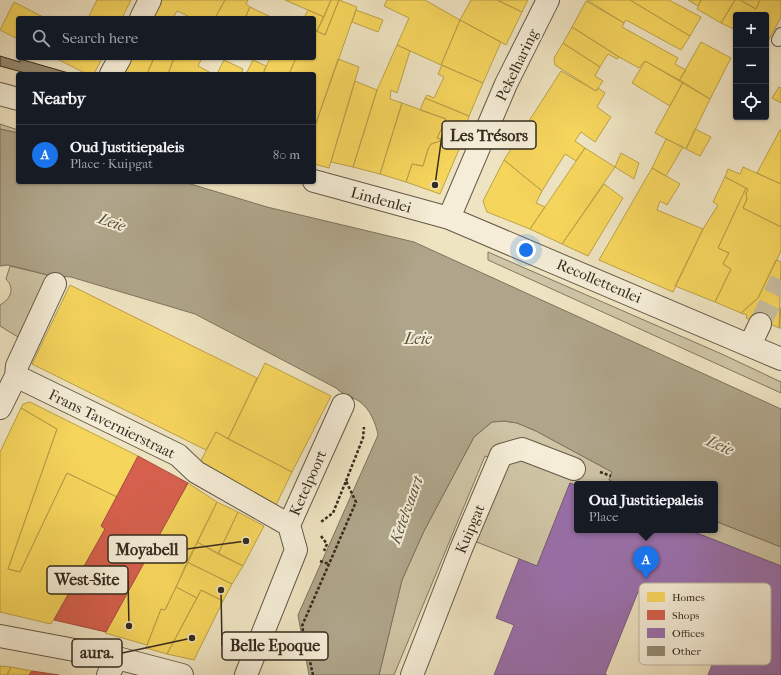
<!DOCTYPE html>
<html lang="en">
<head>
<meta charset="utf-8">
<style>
  :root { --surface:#171b24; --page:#20242c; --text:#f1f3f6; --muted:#9ea1a6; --line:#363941; --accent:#1a73e8 }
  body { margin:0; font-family:"IM FELL French Canon",serif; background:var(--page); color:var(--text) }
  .controls { position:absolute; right:12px; top:12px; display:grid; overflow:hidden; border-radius:4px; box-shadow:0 1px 3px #0004 }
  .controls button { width:36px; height:36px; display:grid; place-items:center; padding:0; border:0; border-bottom:1px solid var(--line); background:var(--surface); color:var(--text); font:20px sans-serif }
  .you { position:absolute; left:526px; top:250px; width:14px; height:14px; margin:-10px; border:3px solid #fff; border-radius:50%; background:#1a73e8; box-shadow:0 0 0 6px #1a73e833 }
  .badge { display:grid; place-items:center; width:26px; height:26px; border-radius:50%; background:var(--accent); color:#fff; font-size:13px; font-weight:700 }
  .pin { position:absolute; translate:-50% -33px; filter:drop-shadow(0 1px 2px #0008) }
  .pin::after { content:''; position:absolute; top:21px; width:14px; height:12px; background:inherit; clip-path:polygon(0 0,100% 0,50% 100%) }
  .popup { position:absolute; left:574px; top:481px; width:144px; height:52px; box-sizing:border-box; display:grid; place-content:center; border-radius:4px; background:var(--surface); filter:drop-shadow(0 1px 3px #0005); font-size:13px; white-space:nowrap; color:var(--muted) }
  .popup b { font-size:15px; color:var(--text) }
  .popup::after { content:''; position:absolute; left:50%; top:100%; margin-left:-8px; border:8px solid transparent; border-top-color:var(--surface) }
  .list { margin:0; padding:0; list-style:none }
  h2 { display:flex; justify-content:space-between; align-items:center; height:52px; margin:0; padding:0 16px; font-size:17px }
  h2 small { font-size:13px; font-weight:400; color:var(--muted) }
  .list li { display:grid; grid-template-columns:26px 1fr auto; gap:12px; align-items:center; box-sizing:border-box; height:60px; padding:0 16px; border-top:1px solid var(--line) }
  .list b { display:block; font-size:15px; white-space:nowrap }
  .list p { margin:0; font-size:13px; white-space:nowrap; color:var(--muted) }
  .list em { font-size:13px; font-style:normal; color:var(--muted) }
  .icon { flex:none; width:22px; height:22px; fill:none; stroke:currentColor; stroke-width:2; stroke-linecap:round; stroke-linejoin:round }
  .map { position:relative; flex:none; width:781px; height:675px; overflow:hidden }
  .search { position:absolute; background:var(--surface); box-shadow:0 1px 3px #0004; left:16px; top:16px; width:300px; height:44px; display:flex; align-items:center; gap:10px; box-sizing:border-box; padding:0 14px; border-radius:4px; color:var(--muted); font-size:15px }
  .panel { position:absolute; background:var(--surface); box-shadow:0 1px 3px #0004; left:16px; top:72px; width:300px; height:112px; border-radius:4px }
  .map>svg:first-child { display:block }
  .green { fill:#cfc5a6; stroke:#827862 }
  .water { fill:#afa58a; stroke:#7e745f }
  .homes { fill:#f6d55c; stroke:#bca249 }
  .shops { fill:#d6604d; stroke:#a5503f }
  .offices { fill:#9970ab; stroke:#7b5b81 }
  .building { fill:#958b73; stroke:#342b1e }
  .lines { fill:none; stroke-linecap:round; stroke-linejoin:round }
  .minor-tunnel { stroke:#cabfa1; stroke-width:22; stroke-dasharray:22 11; stroke-linecap:butt }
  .service-casing { stroke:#635947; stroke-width:14 }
  .minor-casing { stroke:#635947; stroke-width:24 }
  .tertiary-casing { stroke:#635947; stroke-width:24 }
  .path { stroke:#342b1e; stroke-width:2.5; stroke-dasharray:3 2; stroke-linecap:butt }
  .service { stroke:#f5edd7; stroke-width:12 }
  .minor { stroke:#f5edd7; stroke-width:22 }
  .tertiary { stroke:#f5edd7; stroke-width:22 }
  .labels { text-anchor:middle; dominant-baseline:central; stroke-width:4; stroke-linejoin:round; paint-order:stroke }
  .street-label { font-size:15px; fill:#342b1e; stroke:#f5edd7 }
  .water-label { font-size:16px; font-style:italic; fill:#59503e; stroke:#f5edd7 }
  .key { fill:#f5edd7; stroke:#bbb3a0; stroke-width:1 }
  .key-label { font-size:11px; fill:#342b1e }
  .leader { fill:none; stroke:#342b1e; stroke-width:1.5 }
  .callout-dot { fill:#342b1e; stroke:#f5edd7; stroke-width:1.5 }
  .callout { fill:#f5edd7; stroke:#342b1e; stroke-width:1.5 }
  .callout-label { font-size:16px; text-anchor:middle; font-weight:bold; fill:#342b1e }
</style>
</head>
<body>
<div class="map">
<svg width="781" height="675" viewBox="0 0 781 675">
  <rect width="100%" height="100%" fill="#efe4c2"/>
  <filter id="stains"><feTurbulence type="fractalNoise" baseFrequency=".005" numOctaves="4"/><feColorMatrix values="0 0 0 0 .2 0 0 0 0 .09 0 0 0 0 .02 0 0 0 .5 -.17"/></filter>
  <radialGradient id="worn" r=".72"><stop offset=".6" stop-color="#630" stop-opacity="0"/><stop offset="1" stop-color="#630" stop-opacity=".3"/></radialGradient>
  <path class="green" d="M0 124 18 130V133L0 129Z
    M488 252 724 355 781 382V393L488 260Z
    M10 266 48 275 18 337 0 326V305C11 299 15 288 6 279Z
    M504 421 517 423 536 431 612 472 609 480 618 484H577V486L570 483 537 566 474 541 505 464 485 456 394 675H379L402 580 424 531 474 437 492 422Z
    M715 521 781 547V566L689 530H715Z"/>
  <path class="water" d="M0 129 18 133V182H184L267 207 414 242 781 409V547L715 521V484H618L609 480 612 472 536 431 517 423 504 421 492 422 474 437 424 531 402 580 379 675H309L298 615 378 435C376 424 370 409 360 402 352 396 344 396 336 388L195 314 71 277 48 275 8 265 0 266Z"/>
  <path class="homes" d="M97 0H131L122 18H88Z
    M156 0H225L215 18H192L177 11 173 18H157L149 14Z
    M225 0H248L246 4 250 7 245 18H215Z
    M285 0H331L324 17Z
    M331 0H339L325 35 317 31Z
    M339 0 357 7 314 129V74H289L296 58H314V30L325 35Z
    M387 0H425L460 20 441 65 397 45 409 18 384 6Z
    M471 0H497L522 12 506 45 460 20Z
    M497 0H528L522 12Z
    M587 0H630L690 36 681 50 626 20 624 23Z
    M630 0H669L701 17 690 36Z
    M688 0H701L698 6Z
    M701 0H735L721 23 697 9Z
    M735 0H740L756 9 760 0H781V17L766 45V15H736V30L721 23Z
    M740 0H760L756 9Z
    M586 1 624 23 622 27 678 58 675 64 686 70 679 81 645 61 639 68 619 57 572 27Z
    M14 2 45 18H18V39L0 30Z
    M250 7 273 18H245Z
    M308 10 324 17 317 31 314 30V18H304Z
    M356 10 383 20 378 32 352 22Z
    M460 20 501 42 483 83 441 65Z
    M572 27 619 57 617 59 608 54 600 67 563 43Z
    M701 42 731 58 710 99 679 81Z
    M563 43 600 67 595 76 603 81 596 91 555 65 554 58Z
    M397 45 410 51 397 93 391 90 390 99 402 103 380 174 353 167 377 90Z
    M55 58H102L94 74H87Z
    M124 58H154L147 74H116Z
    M154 58H174L168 74H147Z
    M174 58H202L198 66 213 74H168Z
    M270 58H296L289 74H263Z
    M338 59 359 67 329 168 314 164V129Z
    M224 60 243 69 241 74H217Z
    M253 60 266 66 263 74H246Z
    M645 61 683 82 670 106 632 83Z
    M442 65 483 83 469 116 425 98 427 95 434 98 444 77 438 74Z
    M561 71 596 91 598 88 605 93 597 107 611 117 595 142 581 132 575 141 585 148 576 161 565 154 542 191 504 160Z
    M355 81 377 90 353 167 331 162Z
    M683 82 710 99 686 149 655 133Z
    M779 87 781 88V103L772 98Z
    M425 98 469 116 460 147 437 138 446 119 420 110Z
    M402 103 446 119 437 138 443 140 431 144 428 149 423 166 412 164 406 182 380 174Z
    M695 129 711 137 700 156 686 149Z
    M780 130H781V184L757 173Z
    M666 139 683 147 666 176 652 168Z
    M443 140 460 147 440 194 406 182 412 164 423 166 428 149 431 144Z
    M585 148 615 167 562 244 530 229Z
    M621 153 639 163 634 179 615 167Z
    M504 160 542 191 536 203 545 207 530 229 487 212 483 201Z
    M743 167 781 184V227L743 208 747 199 746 194 748 189 725 177 728 169 740 174Z
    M652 168 680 184 667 205 660 201 657 210 703 229 673 292 599 260Z
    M725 177 746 188 718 248 729 253 723 264 731 269 715 302 675 286 703 229 718 205 713 202Z
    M604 184 623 198 588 256 562 244Z
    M746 188 748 189 746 194 747 199 743 208 781 227V251L758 298 741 313 715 302 731 269 723 264 729 253 718 248Z
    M776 260 781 262 779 328 766 322 765 326 746 318 747 315 741 313 758 298Z
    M70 285 257 378 228 439 216 432 206 450 32 364Z
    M781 307V328H779Z
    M265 363 331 396 292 472 228 439Z
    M30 402 138 456 117 497 67 473 20 572 8 569 57 429 21 408 23 404Z
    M21 408 57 429 8 569 20 572 67 473 117 497 101 526 105 529 51 624 0 612V452Z
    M216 432 292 472 274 509 198 466Z
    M188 483 217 502 165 610 161 609 147 645 105 633Z
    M217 502 238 512 218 554 197 542Z
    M238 512 264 526 243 566 218 554Z
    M197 542 243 566 232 584 187 562Z
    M187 562 232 584 223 601 201 590 197 598 176 587Z
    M176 587 197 598 167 654 146 648 161 609 165 610Z
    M201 590 223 601 194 660 167 654Z
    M0 666 11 667 7 675H0Z
    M11 667 32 671 29 675H7Z"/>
  <path class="shops" d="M138 456 188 483 106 632 54 620 105 529 101 526Z
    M32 671 59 675H29Z"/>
  <path class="offices" d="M570 483 577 486V530H689L781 566V675H708L727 627 638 592 605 674 607 675H494L514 625 496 618 519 559 537 566Z"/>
  <path class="building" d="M0 56 20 62V59L72 74H29L0 66Z"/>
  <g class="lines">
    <path class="minor-tunnel" d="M760 324 781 280"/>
    <g class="service-casing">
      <path id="service" d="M778 40 781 34"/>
    </g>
    <g class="minor-casing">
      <path id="minor" d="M141 18 150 0
        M111 74 120 58
        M0 94 18 99
        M314 181 449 218 781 359
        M449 218 506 84 548 0
        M750 345 760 324
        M16 376 178 455 196 472 289 525
        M0 408 16 376 17 366 55 284
        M108 675 117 658
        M246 675 296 550 289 525 343 405
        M412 675 461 549 501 455 522 449 574 469"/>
    </g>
    <g class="tertiary-casing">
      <path id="tertiary" d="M0 636 117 658 182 675"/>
    </g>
    <path class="path" d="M600 472 611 476
      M346 481 363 438 364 427
      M321 536 327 544 324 551
      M320 561 329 564
      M313 675 302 626 356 502 346 481 333 513 321 522"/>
    <use href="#service" class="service"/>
    <use href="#minor" class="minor"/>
    <use href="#tertiary" class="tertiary"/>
  </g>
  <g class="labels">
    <g class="street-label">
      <text transform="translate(517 65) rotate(-64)">Pekelharing</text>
      <text transform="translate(381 200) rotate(15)">Lindenlei</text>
      <text transform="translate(599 281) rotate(23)">Recollettenlei</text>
      <text transform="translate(112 424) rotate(26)">Frans Tavernierstraat</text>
      <text transform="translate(308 483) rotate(-66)">Ketelpoort</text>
      <text transform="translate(470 529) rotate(-67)">Kuipgat</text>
    </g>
    <g class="water-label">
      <text transform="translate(112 222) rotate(19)">Leie</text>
      <text x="418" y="338">Leie</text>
      <text transform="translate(720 445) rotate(23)">Leie</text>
      <text transform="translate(406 510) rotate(-70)">Ketelvaart</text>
    </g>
  </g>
  <rect x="639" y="583" width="132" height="82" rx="6" class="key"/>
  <rect x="647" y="592" width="18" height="10" fill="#f6d55c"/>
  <rect x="647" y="610" width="18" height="10" fill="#d6604d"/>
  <rect x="647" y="628" width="18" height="10" fill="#9970ab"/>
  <rect x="647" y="646" width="18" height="10" fill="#958b73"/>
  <g class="key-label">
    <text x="672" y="601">Homes</text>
    <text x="672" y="619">Shops</text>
    <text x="672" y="637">Offices</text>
    <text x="672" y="655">Other</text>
  </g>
  <path class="leader" d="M435 185L442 135M246 541L187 549M129 626L128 580M221 590L222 646M192 638L122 653"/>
  <g class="callout-dot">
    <circle cx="435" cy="185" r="4"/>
    <circle cx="246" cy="541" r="4"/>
    <circle cx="129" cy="626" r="4"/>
    <circle cx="221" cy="590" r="4"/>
    <circle cx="192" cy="638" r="4"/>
  </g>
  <g class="callout">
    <rect x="442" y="121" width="94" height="28" rx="4"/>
    <rect x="108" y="535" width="79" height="28" rx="4"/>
    <rect x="47" y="566" width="81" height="28" rx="4"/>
    <rect x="222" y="632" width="106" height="28" rx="4"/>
    <rect x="72" y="639" width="50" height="28" rx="4"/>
  </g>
  <g class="callout-label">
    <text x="489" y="141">Les Trésors</text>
    <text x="147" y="555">Moyabell</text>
    <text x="87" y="585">West-Site</text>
    <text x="275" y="651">Belle Epoque</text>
    <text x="97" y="658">aura.</text>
  </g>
  <rect width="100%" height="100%" filter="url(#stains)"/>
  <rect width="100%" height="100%" fill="url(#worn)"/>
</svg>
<div class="controls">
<button>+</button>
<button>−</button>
<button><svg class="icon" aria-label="locate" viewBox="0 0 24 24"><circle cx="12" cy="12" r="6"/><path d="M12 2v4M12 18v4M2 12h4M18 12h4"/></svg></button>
</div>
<div class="you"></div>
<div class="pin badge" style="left:646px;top:579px">A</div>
<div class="popup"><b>Oud Justitiepaleis</b>Place</div>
<div class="search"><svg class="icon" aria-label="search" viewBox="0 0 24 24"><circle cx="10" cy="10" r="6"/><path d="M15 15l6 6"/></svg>Search here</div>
<section class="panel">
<h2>Nearby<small></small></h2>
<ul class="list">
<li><span class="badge">A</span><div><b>Oud Justitiepaleis</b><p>Place · Kuipgat</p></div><em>80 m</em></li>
</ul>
</section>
</div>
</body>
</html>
